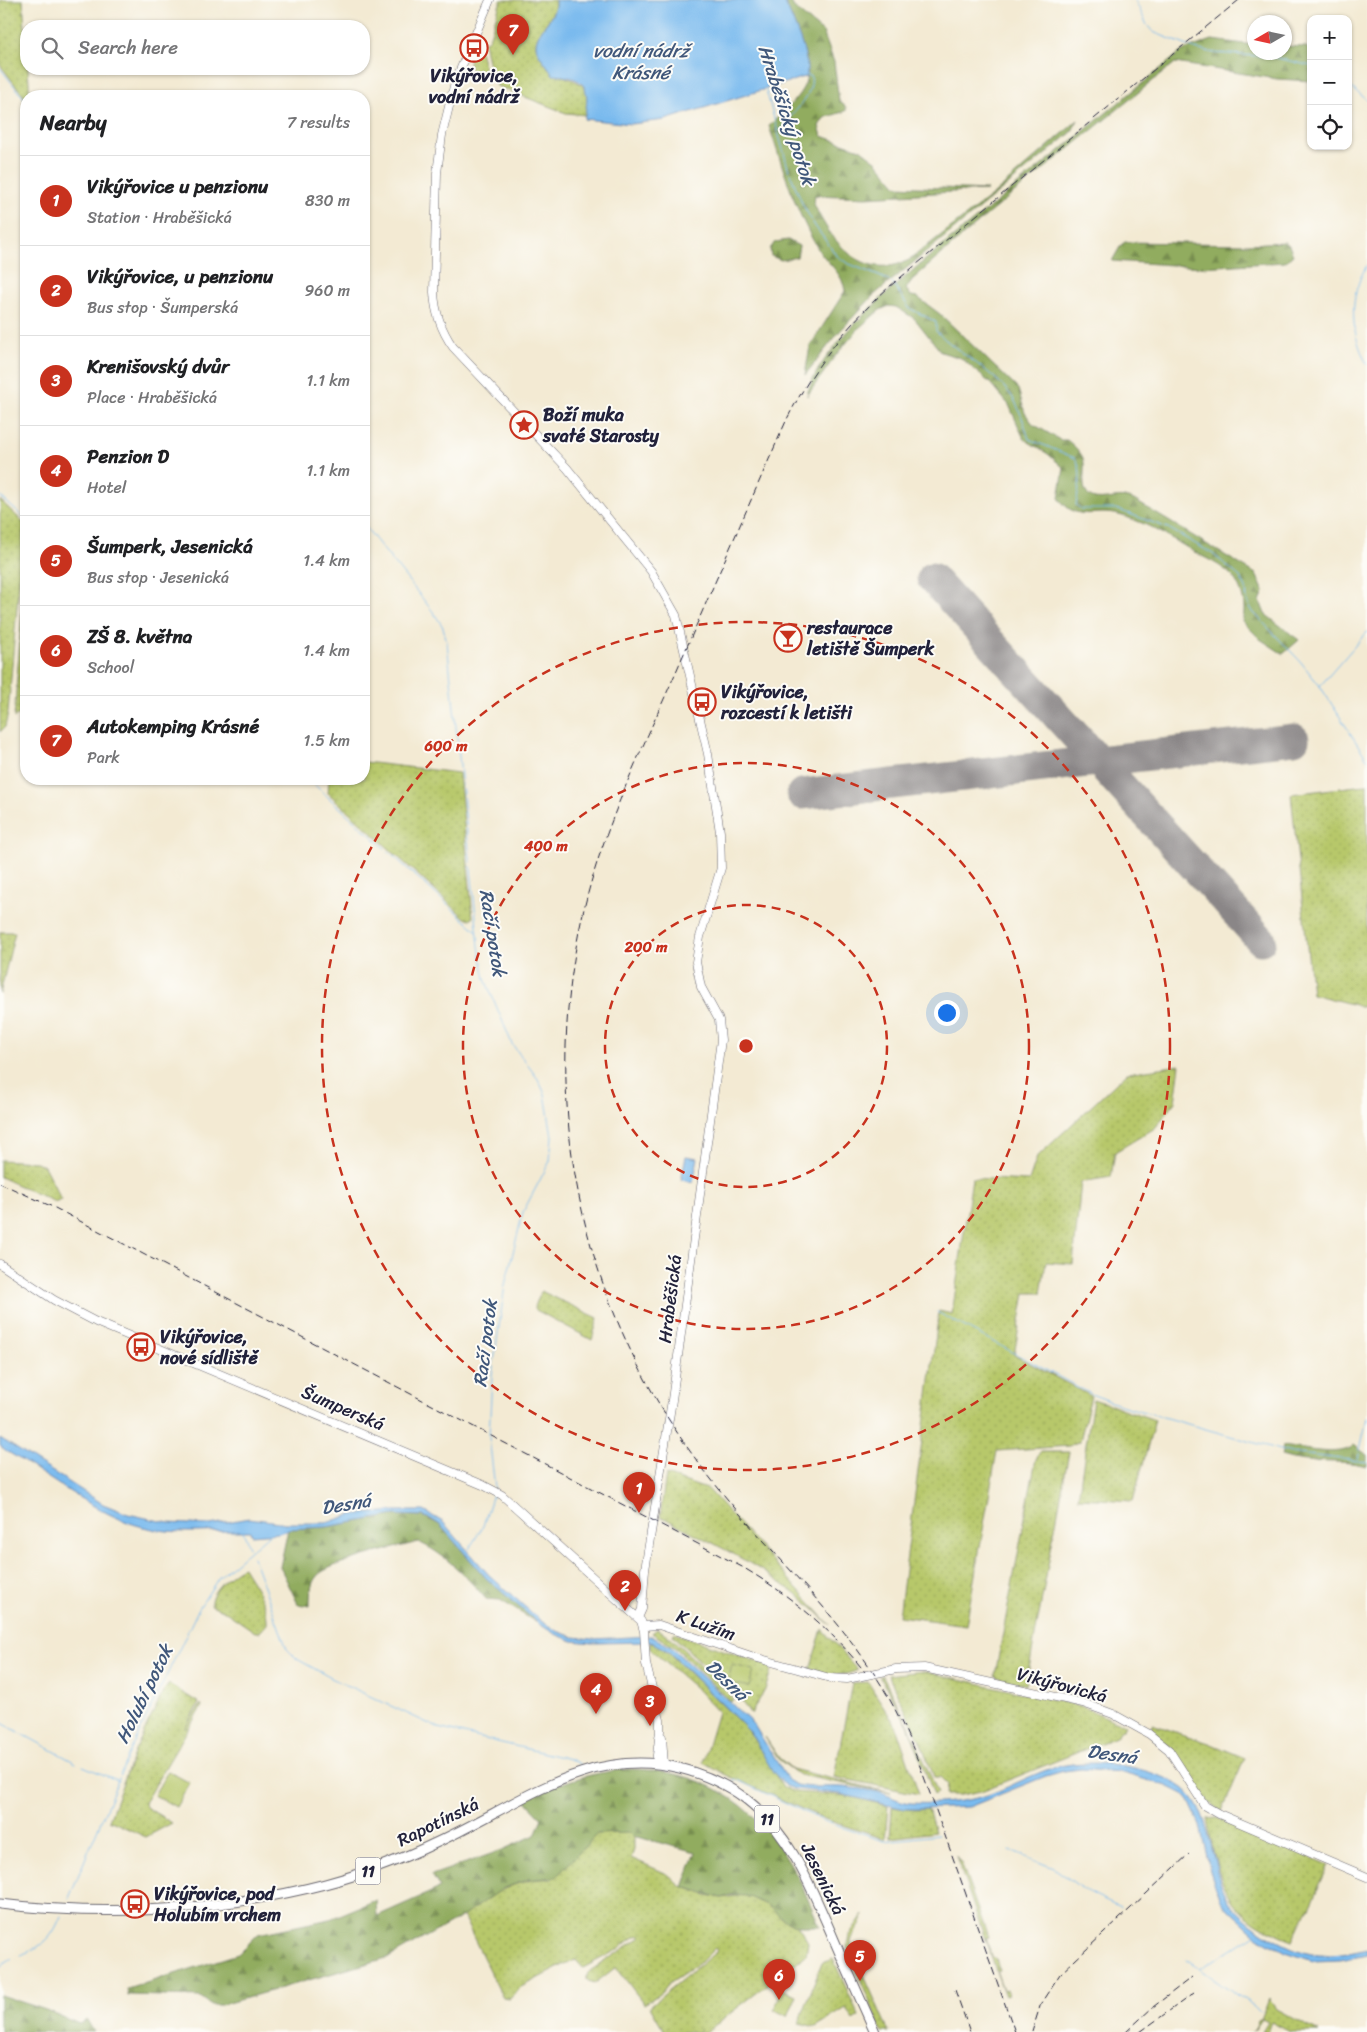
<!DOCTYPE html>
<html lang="en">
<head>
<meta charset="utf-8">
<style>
  :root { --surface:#fff; --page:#f6f6f6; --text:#202124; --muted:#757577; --line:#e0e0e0; --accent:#c8321e }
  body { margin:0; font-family:Sriracha,sans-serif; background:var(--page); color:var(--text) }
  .controls { position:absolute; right:15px; top:15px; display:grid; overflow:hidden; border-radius:10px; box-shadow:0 1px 4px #0004 }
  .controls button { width:45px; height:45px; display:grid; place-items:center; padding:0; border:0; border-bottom:1px solid var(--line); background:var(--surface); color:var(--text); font:25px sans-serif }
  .compass { position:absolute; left:1247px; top:15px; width:45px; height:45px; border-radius:50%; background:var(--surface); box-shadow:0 1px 4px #0004; rotate:261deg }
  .you { position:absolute; left:946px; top:1012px; width:18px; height:18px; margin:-12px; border:4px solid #fff; border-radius:50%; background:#1a73e8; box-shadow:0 0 0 8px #1a73e833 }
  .badge { display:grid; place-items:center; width:32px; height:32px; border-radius:50%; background:var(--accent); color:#fff; font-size:16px; font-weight:700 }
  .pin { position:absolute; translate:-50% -41px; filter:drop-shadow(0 1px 2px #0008) }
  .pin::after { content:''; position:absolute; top:26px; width:18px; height:15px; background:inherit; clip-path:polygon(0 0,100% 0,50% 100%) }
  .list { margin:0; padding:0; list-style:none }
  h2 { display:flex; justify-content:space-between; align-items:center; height:65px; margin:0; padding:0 20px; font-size:21px }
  h2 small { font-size:16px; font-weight:400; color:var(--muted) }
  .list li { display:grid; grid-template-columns:32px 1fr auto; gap:15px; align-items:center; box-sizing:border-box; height:90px; padding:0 20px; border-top:1px solid var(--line) }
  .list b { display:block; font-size:19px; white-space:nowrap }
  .list p { margin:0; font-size:16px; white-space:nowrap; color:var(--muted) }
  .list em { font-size:16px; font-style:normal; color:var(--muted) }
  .icon { flex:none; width:28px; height:28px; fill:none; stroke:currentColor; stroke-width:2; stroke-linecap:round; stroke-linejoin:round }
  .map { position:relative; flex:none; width:1367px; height:2032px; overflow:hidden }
  .search { position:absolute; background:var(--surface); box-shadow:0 1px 4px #0004; left:20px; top:20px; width:350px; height:55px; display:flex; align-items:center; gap:12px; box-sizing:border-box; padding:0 18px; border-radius:20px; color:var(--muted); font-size:19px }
  .panel { position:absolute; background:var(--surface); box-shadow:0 1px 4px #0004; left:20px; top:90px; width:350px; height:695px; border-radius:20px }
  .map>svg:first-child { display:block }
  .green { fill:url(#green-dots); stroke:#6c7552 }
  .forest { fill:url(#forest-firs); stroke:#5a674c }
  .pitch { fill:#b7c86a; stroke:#6c7552 }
  .water { fill:#79baee; stroke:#4e6e94 }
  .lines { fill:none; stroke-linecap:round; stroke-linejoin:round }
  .stream { stroke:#79baee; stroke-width:1 }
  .runway { stroke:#8a8687; stroke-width:31 }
  .secondary-casing { stroke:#6b6870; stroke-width:9 }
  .primary-casing { stroke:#6b6870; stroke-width:11 }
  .secondary { stroke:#fff; stroke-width:8 }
  .primary { stroke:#fff; stroke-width:9 }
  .rail { stroke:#22223b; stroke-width:1; stroke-dasharray:8 4; stroke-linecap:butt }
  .ring { fill:none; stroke:#c8321e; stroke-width:2.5; stroke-dasharray:9 6 }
  .labels { text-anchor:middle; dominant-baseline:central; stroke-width:4; stroke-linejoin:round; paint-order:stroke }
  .shield { fill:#fdfcf7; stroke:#646373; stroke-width:1 }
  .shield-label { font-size:16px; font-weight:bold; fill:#22223b }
  .poi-label { font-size:18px; font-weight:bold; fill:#22223b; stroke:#fdfcf7; text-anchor:start }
  .street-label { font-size:18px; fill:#22223b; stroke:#fdfcf7 }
  .water-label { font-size:19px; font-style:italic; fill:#40577a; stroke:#fdfcf7 }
  .centre { fill:#c8321e; stroke:#fdfcf7; stroke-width:2.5 }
  .ring-label { font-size:15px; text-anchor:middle; font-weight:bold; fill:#c8321e; stroke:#fdfcf7; stroke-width:4; stroke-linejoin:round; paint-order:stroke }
</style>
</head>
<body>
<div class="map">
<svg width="1367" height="2032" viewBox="0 0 1367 2032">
  <defs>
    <pattern id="green-dots" width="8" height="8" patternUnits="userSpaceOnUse" patternTransform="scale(1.25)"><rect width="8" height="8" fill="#b7c86a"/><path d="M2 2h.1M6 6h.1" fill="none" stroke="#9dac5d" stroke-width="1.8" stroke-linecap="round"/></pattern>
    <pattern id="forest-firs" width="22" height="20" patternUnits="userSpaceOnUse" patternTransform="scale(1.25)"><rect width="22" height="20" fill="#91ac5e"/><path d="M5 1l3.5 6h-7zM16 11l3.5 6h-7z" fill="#768c4f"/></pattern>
  </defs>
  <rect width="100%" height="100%" fill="#fdfcf7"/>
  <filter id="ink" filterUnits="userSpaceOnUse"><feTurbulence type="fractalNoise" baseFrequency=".02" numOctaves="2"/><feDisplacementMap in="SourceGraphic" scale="10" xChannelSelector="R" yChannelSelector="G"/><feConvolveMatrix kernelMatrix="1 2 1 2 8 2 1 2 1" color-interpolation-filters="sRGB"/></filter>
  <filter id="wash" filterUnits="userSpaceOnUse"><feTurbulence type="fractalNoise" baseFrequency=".0096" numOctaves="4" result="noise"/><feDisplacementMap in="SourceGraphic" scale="20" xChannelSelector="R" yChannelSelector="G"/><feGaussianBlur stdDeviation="1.12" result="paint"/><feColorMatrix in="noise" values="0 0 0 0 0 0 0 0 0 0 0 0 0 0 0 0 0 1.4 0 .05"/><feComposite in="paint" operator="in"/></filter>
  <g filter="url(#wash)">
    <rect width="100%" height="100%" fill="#f3ead3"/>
    <path class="green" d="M0 0H23L30 96H26V99L0 65Z
      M501 0H555C557 18 536 29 536 45 536 48 540 56 542 59 558 88 598 69 585 115L566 113 497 86 491 77 484 42 489 39Z
      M476 48 480 51 485 69 483 74H475C466 66 468 56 476 48Z
      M0 500 24 523 8 713 5 727 0 732Z
      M26 597V709L14 718 22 612Z
      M364 762 459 773 473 918 470 920 465 918 328 793 329 779H364Z
      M1367 783V1008L1312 994 1291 794 1365 785Z
      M0 932H15L0 994Z
      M1180 1065 1175 1102 1155 1128 1115 1152 1111 1177 1081 1182 1073 1264 1046 1262 1041 1293H1025L1014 1355 1091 1396 1080 1441 1069 1446 997 1451 966 1625 899 1616 939 1311 952 1314 972 1178 1029 1181 1037 1157 1127 1073Z
      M0 1160 37 1162 44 1166 61 1199 55 1202 0 1177Z
      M541 1291 598 1318 592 1340 534 1309Z
      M1093 1399 1155 1420 1133 1501 1078 1498Z
      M1040 1452H1069L1026 1685 997 1677 995 1675 1036 1459Z
      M666 1475 709 1490 830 1625C784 1575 719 1547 660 1516Z
      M243 1567C253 1584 268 1603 267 1624L260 1632H255L223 1610 211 1605C209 1591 231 1573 243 1567Z
      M657 1629C669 1632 721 1686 733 1699L731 1702 677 1649 652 1633Z
      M822 1629 858 1670C841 1678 828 1674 810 1669Z
      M674 1633 772 1667 765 1690 751 1714C729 1684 700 1662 673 1636Z
      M650 1643 656 1644 670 1654 748 1730 783 1787 795 1792 848 1796 888 1806 885 1839 827 1820 726 1775 703 1762 718 1712 699 1691 650 1649Z
      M923 1671 1080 1706 1125 1725 1116 1737 981 1791 961 1795H946L947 1784 940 1777H934L919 1738 888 1675Z
      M879 1675H882L909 1726 938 1793 934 1795 908 1725Z
      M868 1682 896 1726 919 1794 834 1777 852 1683Z
      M169 1684 199 1703 185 1728 201 1704 202 1706 144 1803 146 1807 172 1823 146 1837 109 1820 135 1751 164 1690Z
      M1152 1724 1209 1743 1245 1758 1222 1811 1207 1802 1171 1747 1149 1730Z
      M765 1737 779 1758 792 1769 891 1793 799 1775 778 1759Z
      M892 1807 915 1810 928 1809 935 1832 890 1838Z
      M1217 1818 1329 1865 1293 1941C1224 1915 1220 1886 1207 1819Z
      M619 1832 630 1833 634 1837V1850L631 1858 665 1873 681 1886 703 1894 721 1898 745 1895 767 1905 801 1930 808 1942 806 1955 706 2032H699L700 2029 698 2032H665L650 2006 717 1951 715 1948 701 1962 669 1983 661 1993 644 2004 616 1967 594 1984 587 1979V1974L590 1971 641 1937V1935L636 1936 617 1950 583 1968 575 1959 521 1987 510 1999 503 1998 463 1916C490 1895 517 1877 552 1879L597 1834Z
      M956 1856 961 1863 988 1937 985 1938 993 1958H996L999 1970 996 1971 1003 1990 1006 1989 1008 1995 1005 1996Z
      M863 1915C863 1926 850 1934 851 1946L889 2032H882L847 1947 849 1935Z
      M833 1959 859 2016 853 2020 846 2008 816 2027 799 2023 822 1963Z
      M1269 1999 1276 2009 1319 2032H1290L1271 2022 1267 2032H1261L1267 2022 1261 2019 1252 2032 1258 2019H1261Z"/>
    <path class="forest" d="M784 0H790L795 9 823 32 834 62 839 101 846 107V111L824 118 819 126 822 136 860 149 877 162 897 186 987 190 866 197 815 195 814 204C831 242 863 282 909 260L994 194 1078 120 1071 133 874 295 840 331 805 375 810 346 845 291C843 273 827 263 818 249 795 211 783 168 769 126 780 115 795 102 803 88 816 65 793 23 784 0Z
      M1212 40 1254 45V52H1284L1285 46 1306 47 1311 50V81L1277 79 1175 63 988 214 912 280 906 289 911 296 917 297 940 314 1018 389 1025 413 1033 424 1060 440H1067C1073 445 1080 451 1083 458 1087 470 1078 491 1092 498 1103 503 1120 493 1134 500L1256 574 1264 592 1260 601 1265 614 1299 640 1283 654 1260 639 1242 621C1247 607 1242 589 1233 577 1221 564 1206 559 1191 550 1168 536 1142 520 1115 514 1092 510 1075 522 1059 498L1064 468 1048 454 1024 439 1009 405 990 383 961 358 941 352 915 319 896 307 889 306 880 310 860 327 837 354 807 396C819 335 959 234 1009 192 1067 145 1124 98 1182 51Z
      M788 240 799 246 797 257 781 260 771 256 770 249 775 242Z
      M1125 242 1246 244 1285 242 1289 245 1293 255 1285 262 1202 267 1112 261 1121 245Z
      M1354 1445 1367 1455V1466C1336 1458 1312 1466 1281 1456L1283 1446C1299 1448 1343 1458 1354 1445Z
      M395 1515 423 1516 440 1525 486 1578 539 1624 500 1600 486 1599C467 1577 444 1553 418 1542 397 1548 329 1562 317 1576 310 1584 310 1596 310 1606L298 1604 280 1567 288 1529 326 1527Z
      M627 1769C701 1769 752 1800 790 1863 802 1883 810 1905 820 1926H797L783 1919 767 1905 747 1896 731 1895 721 1898 683 1887 696 1852 633 1836 630 1833 597 1834 556 1877 527 1880 504 1888 465 1915 390 1957 221 2005H210L199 1997 128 1995 127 1989 238 1954 258 1934 330 1919 376 1900 377 1916 440 1888 432 1875 502 1850 535 1835 542 1818 525 1800C558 1782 590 1773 627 1769Z
      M0 1995 46 2010 79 2024 87 2020 94 2032H0Z"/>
    <path class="pitch" d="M732 1665 754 1670 749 1687 728 1682Z
      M168 1771 190 1783 176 1807 154 1795Z
      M782 1989 797 1995 788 2016 774 2010Z"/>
    <path class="water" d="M555 0H784C791 17 812 60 806 77L801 78 665 120 631 124 584 119C591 87 586 77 553 75 549 66 537 56 536 45 536 29 558 18 555 0Z
      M686 1156 698 1158 693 1182 681 1180Z
      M0 1438 103 1504 128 1514 169 1523 210 1525 249 1518 286 1523H326L350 1515 395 1511H424L443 1522 489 1575 541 1621 557 1631 573 1637 593 1639 651 1636 671 1647 754 1725 788 1780 796 1785C814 1789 833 1785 852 1788 861 1789 870 1790 878 1792 889 1795 899 1802 911 1803 928 1804 950 1803 967 1800 994 1796 1016 1782 1041 1772 1079 1756 1133 1763 1170 1780 1213 1799 1208 1855 1224 1892 1236 1920 1288 1952 1318 1955 1335 1956 1351 1953 1367 1949V1955L1341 1960 1313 1961 1286 1952 1255 1934 1227 1908 1219 1897 1210 1871 1200 1825 1189 1801 1183 1794 1167 1786 1119 1772 1081 1769 1064 1771 1046 1776 969 1807 923 1809H905L840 1794 795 1789 786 1786 773 1772 750 1732 668 1651 651 1642 593 1643 572 1641 555 1634 539 1624 486 1578 440 1525 431 1519 423 1516 395 1515 326 1527 288 1529 279 1533 251 1535 250 1531C215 1530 177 1536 143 1527 99 1516 48 1476 8 1452L0 1446Z"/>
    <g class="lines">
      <path class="stream" d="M1135 0 1147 25 1153 32 1195 49 1215 53 1273 57 1311 66
        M0 68 26 101
        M1348 85 1367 100
        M766 90 789 171 803 205 815 226 836 255 847 263 886 279 893 283 909 308 936 322V331C959 354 991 369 1011 395 1020 408 1024 424 1029 439L1075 458C1084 470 1078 491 1076 505L1081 509H1116L1168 528 1213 554 1240 577 1246 588 1247 601 1253 612 1300 661 1320 686 1367 759
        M778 131C789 117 815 95 811 77L806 75
        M1367 265C1348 297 1350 332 1367 364
        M0 496 25 519
        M364 525 434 613 443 627 447 642 479 946 485 979 512 1044 538 1079 545 1094 552 1136 550 1161 523 1212 505 1285 492 1375 489 1437 495 1488
        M1320 686 1367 632
        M308 779 478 932
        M937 1312 1091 1394 1120 1405 1291 1453 1367 1462
        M1358 1459 1367 1418
        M243 1531 249 1547
        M469 1549 483 1526 493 1494
        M253 1557 287 1649 297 1659 331 1678 438 1728 570 1759 580 1764
        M2 1723 76 1763
        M83 1766 119 1781
        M731 1783 735 1779 826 1822 884 1841 938 1835
        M1010 1851 1054 1868 1084 1890 1120 1907
        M69 1898 128 1756 199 1608 219 1577 272 1532
        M21 1955C44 1945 51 1940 61 1916
        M1187 1960 1261 2011
        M0 1967 12 1959
        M1200 1969 1255 1934"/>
      <path class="runway" d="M932 578 1261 940
        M802 794 1294 739"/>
    </g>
  </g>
  <g filter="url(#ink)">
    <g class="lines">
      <g class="secondary-casing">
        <path id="secondary" d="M490 0 455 82 442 135 437 173 434 292C435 313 441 330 453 347L567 468 651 571 676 615 708 754 720 832 721 868 700 937 696 962 701 987 719 1020 721 1040 672 1400 645 1570 642 1609 638 1618
          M0 1264 54 1300 96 1322 483 1485 502 1495 641 1621 644 1631 646 1664 660 1720V1731L656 1763
          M643 1626 659 1625 754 1657 830 1678 847 1679 896 1669 924 1668 1083 1703 1113 1714 1149 1734 1169 1750 1205 1806 1219 1814 1367 1877
          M662 1737 664 1765"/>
      </g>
      <g class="primary-casing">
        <path id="primary" d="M0 1904C106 1917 222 1911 325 1884 371 1872 415 1854 458 1832 528 1797 596 1747 679 1768 703 1774 726 1784 746 1799 790 1833 810 1885 832 1935 846 1968 861 2000 875 2032"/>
      </g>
      <use href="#secondary" class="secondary"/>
      <use href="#primary" class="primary"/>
      <path class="rail" d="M0 1183 55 1208 744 1568C791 1596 831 1629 865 1672
        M955 1990 970 2032
        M1015 2032C991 1965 967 1897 943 1830 925 1780 909 1729 880 1683 835 1610 768 1551 715 1484 587 1326 538 1121 581 922 599 838 637 760 672 681 710 594 748 506 787 419 813 368 846 326 889 287L1239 0
        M1032 2032 1041 2003 1060 1974 1189 1854
        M1126 2032 1153 2007 1192 1977
        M1140 2032 1194 1993"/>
    </g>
  </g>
  <g class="ring">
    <circle cx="746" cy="1046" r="141"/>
    <circle cx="746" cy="1046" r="283"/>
    <circle cx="746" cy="1046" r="424"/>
  </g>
  <defs>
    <g id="bus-ring" transform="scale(1.4375)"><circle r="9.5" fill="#fdfcf7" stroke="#c8321e" stroke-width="1.5"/><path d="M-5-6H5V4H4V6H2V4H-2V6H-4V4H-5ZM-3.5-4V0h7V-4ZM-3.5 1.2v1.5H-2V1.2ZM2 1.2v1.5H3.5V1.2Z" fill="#c8321e"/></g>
    <g id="sight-ring" transform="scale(1.4375)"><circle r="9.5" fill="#fdfcf7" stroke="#c8321e" stroke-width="1.5"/><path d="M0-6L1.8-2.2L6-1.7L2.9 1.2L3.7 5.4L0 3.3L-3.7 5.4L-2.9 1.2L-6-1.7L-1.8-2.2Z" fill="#c8321e"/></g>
    <g id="bar-ring" transform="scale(1.4375)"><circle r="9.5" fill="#fdfcf7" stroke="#c8321e" stroke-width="1.5"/><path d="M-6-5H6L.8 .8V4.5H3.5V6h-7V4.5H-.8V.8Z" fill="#c8321e"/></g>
  </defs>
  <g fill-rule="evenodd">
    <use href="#bus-ring" x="474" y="48"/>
    <use href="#sight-ring" x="524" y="425"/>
    <use href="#bar-ring" x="788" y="638"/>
    <use href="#bus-ring" x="702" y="702"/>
    <use href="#bus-ring" x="141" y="1347"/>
    <use href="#bus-ring" x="135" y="1904"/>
  </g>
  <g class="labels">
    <g class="shield">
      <rect x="754.5" y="1805.5" width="25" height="27" rx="4"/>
      <rect x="355.5" y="1857.5" width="25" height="27" rx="4"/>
    </g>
    <g class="shield-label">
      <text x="767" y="1819">11</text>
      <text x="368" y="1871">11</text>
    </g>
    <g class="poi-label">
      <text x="474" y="76" text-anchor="middle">Vikýřovice,<tspan x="474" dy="21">vodní nádrž</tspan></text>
      <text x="543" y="415">Boží muka<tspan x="543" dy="21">svaté Starosty</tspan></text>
      <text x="807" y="628">restaurace<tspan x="807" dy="21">letiště Šumperk</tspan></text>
      <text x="721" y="692">Vikýřovice,<tspan x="721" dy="21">rozcestí k letišti</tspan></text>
      <text x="160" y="1337">Vikýřovice,<tspan x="160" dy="21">nové sídliště</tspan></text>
      <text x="154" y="1894">Vikýřovice, pod<tspan x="154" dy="21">Holubím vrchem</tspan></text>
    </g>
    <g class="street-label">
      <text transform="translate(670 1299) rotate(-83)">Hraběšická</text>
      <text transform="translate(343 1408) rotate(23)">Šumperská</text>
      <text transform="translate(706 1625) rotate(19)">K Lužím</text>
      <text transform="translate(1062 1685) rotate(15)">Vikýřovická</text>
      <text transform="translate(438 1822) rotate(-26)">Rapotínská</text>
      <text transform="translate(823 1879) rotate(64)">Jesenická</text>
    </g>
    <g class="water-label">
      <text x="641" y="50">vodní nádrž<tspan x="641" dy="22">Krásné</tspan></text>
      <text transform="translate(787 115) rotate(72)">Hraběšický potok</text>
      <text transform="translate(493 933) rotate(81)">Račí potok</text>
      <text transform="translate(485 1343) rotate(-83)">Račí potok</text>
      <text transform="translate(346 1504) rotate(-9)">Desná</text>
      <text transform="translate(727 1680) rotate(44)">Desná</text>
      <text transform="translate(144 1694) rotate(-64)">Holubí potok</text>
      <text transform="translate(1112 1754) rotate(8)">Desná</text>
    </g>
  </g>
  <circle cx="746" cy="1046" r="8" class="centre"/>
  <g class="ring-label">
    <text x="446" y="751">600 m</text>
    <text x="546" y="851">400 m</text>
    <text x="646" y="952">200 m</text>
  </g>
</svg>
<div class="controls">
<button>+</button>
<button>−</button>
<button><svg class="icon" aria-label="locate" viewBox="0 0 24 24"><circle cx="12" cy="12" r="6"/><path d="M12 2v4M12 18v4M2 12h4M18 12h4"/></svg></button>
</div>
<svg class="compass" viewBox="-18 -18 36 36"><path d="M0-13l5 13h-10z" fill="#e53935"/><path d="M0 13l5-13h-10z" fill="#757577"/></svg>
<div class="you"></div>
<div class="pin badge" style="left:639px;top:1513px">1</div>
<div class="pin badge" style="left:625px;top:1611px">2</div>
<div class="pin badge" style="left:650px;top:1726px">3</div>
<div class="pin badge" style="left:596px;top:1714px">4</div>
<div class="pin badge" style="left:860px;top:1981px">5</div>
<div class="pin badge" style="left:779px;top:2000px">6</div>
<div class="pin badge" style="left:513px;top:55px">7</div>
<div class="search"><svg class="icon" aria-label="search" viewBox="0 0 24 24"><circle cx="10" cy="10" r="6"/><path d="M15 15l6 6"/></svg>Search here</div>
<section class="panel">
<h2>Nearby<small>7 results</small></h2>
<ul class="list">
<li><span class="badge">1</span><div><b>Vikýřovice u penzionu</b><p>Station · Hraběšická</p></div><em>830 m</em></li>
<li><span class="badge">2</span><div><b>Vikýřovice, u penzionu</b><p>Bus stop · Šumperská</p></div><em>960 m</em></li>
<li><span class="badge">3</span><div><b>Krenišovský dvůr</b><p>Place · Hraběšická</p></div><em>1.1 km</em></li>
<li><span class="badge">4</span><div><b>Penzion D</b><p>Hotel</p></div><em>1.1 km</em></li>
<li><span class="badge">5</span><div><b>Šumperk, Jesenická</b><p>Bus stop · Jesenická</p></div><em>1.4 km</em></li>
<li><span class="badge">6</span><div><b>ZŠ 8. května</b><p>School</p></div><em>1.4 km</em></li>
<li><span class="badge">7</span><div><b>Autokemping Krásné</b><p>Park</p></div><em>1.5 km</em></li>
</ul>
</section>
</div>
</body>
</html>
